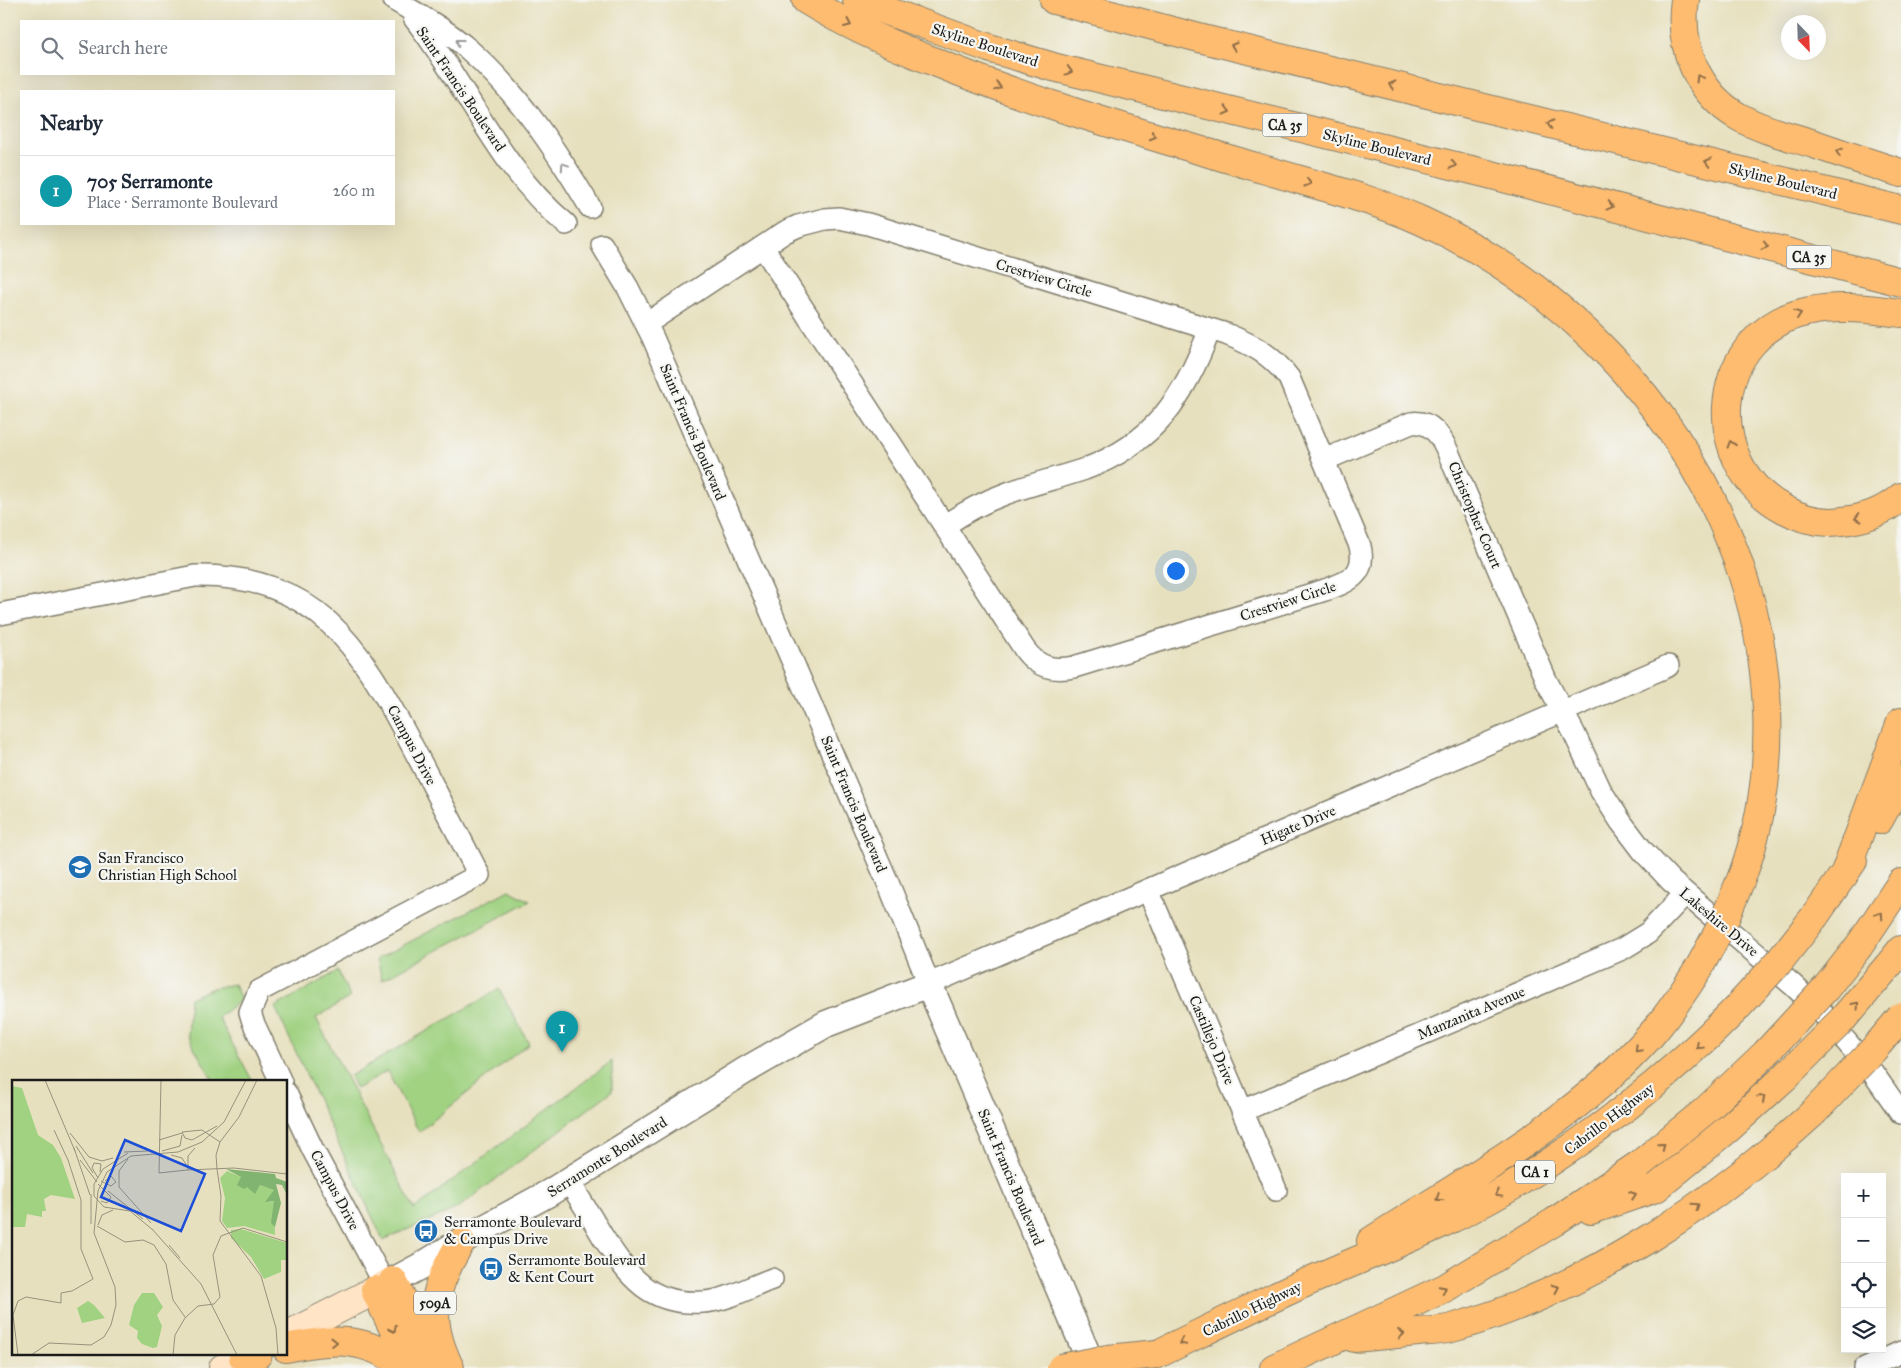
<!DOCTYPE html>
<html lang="en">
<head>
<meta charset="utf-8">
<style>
  :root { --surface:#fff; --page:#f6f6f7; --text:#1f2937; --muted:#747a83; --line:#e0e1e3; --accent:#ea580c }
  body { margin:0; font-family:"IM FELL Great Primer",serif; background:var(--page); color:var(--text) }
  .controls { position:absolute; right:15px; bottom:15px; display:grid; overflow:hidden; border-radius:0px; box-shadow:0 5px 20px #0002 }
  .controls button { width:45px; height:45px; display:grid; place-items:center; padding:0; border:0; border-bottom:1px solid var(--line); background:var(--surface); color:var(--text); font:25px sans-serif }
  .compass { position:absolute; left:1781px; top:15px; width:45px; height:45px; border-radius:50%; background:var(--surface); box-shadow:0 5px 20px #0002; rotate:157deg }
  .you { position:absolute; left:1175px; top:570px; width:18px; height:18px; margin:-12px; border:4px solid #fff; border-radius:50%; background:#1a73e8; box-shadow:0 0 0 8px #1a73e833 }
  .badge { display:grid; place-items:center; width:32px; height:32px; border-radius:50%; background:var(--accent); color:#fff; font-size:16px; font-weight:700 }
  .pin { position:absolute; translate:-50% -41px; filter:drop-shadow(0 1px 2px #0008) }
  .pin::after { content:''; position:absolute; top:26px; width:18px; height:15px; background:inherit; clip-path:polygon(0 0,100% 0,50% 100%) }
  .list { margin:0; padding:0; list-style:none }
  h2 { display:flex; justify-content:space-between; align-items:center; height:65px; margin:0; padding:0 20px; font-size:21px }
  h2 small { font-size:16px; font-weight:400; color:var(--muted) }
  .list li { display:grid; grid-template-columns:32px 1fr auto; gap:15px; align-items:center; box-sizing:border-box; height:70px; padding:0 20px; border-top:1px solid var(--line) }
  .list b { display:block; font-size:19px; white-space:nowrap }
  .list p { margin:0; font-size:16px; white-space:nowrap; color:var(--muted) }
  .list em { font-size:16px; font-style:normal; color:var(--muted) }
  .icon { flex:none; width:28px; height:28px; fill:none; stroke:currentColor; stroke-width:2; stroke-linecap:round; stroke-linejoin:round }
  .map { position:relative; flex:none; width:1901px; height:1368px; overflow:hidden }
  .search { position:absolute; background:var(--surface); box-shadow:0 5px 20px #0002; left:20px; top:20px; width:375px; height:55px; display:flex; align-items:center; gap:12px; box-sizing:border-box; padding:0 18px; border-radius:0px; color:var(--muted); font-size:19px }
  .panel { position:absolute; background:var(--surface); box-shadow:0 5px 20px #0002; left:20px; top:90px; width:375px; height:135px; border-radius:0px }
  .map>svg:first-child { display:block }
  .green { fill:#a0d282; stroke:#5e774f }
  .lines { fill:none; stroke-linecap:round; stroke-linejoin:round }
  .minor-casing { stroke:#827e6d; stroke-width:24 }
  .tertiary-casing { stroke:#827e6d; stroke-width:29 }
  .secondary-casing { stroke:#827e6d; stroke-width:30 }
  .primary-casing { stroke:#827e6d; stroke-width:30 }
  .motorway-casing { stroke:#827e6d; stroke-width:30 }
  .minor { stroke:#fff; stroke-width:21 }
  .tertiary { stroke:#fff; stroke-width:26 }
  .secondary { stroke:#ffe4c6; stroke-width:28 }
  .primary { stroke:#febc70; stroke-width:28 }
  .motorway { stroke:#febc70; stroke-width:28 }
  .motorway-bridge-casing { stroke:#827e6d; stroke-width:30; stroke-linecap:butt }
  .motorway-bridge { stroke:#febc70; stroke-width:28 }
  .oneway { stroke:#8d6c46 }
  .oneway2 { stroke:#999 }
  .labels { text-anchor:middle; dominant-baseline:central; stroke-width:4.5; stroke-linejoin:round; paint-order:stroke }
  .shield { fill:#f6f6f2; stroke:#5d5d5c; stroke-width:1 }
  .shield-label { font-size:14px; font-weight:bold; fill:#1c1c1c }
  .street-label { font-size:15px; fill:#1c1c1c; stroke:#f6f6f2 }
  .poi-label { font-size:15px; fill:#1c1c1c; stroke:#f6f6f2; text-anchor:start }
  .inset-road { fill:none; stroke:#96927d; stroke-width:1 }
  .view { fill:#1d4ed8; fill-opacity:0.15; stroke:#1d4ed8; stroke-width:2.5 }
  .inset-edge { fill:none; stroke:#1c1c1c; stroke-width:2.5 }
</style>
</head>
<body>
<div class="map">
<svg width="1901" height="1368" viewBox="0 0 1901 1368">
  <rect width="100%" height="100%" fill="#f6f6f2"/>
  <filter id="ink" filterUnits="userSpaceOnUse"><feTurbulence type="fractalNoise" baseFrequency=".02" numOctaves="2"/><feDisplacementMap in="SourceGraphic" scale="10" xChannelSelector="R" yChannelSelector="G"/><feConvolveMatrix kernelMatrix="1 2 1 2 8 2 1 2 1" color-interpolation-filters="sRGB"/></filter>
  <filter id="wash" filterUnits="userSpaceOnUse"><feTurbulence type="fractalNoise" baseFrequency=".0096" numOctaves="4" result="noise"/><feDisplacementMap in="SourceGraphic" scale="20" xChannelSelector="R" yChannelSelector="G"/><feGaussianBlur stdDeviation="1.12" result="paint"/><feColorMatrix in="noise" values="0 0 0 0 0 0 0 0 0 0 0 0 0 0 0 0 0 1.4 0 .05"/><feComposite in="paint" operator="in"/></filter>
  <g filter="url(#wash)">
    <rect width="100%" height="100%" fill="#e7e0be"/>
    <path class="green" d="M509 890 530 901 382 980 377 959Z
      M338 971 350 997 316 1018 414 1209 612 1061V1091L458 1208 383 1240 275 1007Z
      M234 984 241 1000 218 1017 253 1082H214L187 1035 190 998 213 988Z
      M499 989 529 1043 419 1132 387 1071 356 1089 350 1076Z"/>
  </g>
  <g filter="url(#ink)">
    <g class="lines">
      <g class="minor-casing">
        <path id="minor" d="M394 0C419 15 445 29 467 48 518 92 556 150 590 207
          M414 18C467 85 499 169 566 224
          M602 245 628 288 653 338 891 890 929 984 1668 666
          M646 324 785 232 798 226 825 219 839 218 868 224 1226 334C1253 345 1271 354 1289 378L1360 546C1367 575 1348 582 1325 590L1074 667C1054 671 1038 668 1025 650L763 247
          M1324 460 1411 423C1431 420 1441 436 1448 452L1546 680 1574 733 1601 791 1621 822 1643 851 1671 881 1794 986 1823 1014 1873 1073 1901 1113
          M944 526C963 513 983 502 1005 494 1031 484 1059 478 1085 469 1155 443 1185 396 1210 329
          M0 614 195 576C314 574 359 645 409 740 433 785 456 830 479 875L259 991 250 1012 253 1022 281 1082
          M1148 890 1276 1190
          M286 1093 313 1150 385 1285
          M1242 1111 1622 949 1648 933 1685 894
          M569 1181C580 1200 592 1218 603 1237 629 1277 650 1306 703 1302 726 1301 750 1287 772 1279
          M1865 1368 1901 1352"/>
      </g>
      <g class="tertiary-casing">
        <path id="tertiary" d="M393 1281 421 1266 468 1237 549 1193 746 1070 826 1024 929 984 1093 1368"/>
      </g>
      <g class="secondary-casing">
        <path id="secondary" d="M286 1336 393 1281
          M223 1368 250 1354"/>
      </g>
      <g class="primary-casing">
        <path id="primary" d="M857 0 989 48 1053 67 1488 174 1901 282
          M1054 0 1203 39 1901 210"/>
      </g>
      <g class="motorway-casing">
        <path id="motorway" d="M806 0C845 24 887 43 930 60 1036 104 1146 134 1256 167 1311 184 1369 197 1422 221 1563 285 1680 408 1735 553 1773 655 1780 771 1743 874
          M1685 0C1678 46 1698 94 1739 117 1762 130 1789 136 1814 144 1843 154 1872 164 1901 173
          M1901 313C1871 309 1840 305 1810 311 1711 330 1698 463 1784 509 1802 519 1822 524 1842 521 1864 519 1885 511 1901 497
          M1879 820 1901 780
          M1844 875 1901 722
          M1815 916 1853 861
          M1859 946 1901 883
          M1888 966 1901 950
          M1591 1210 1656 1188 1728 1129 1785 1077
          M1371 1241C1466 1180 1575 1121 1650 1036 1669 1015 1684 991 1699 968
          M393 1281 433 1358
          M375 1290 412 1368
          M1354 1338C1376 1336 1397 1334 1418 1332 1429 1331 1442 1331 1452 1328 1584 1291 1713 1205 1813 1113
          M286 1348C336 1338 366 1336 407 1368
          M243 1357 258 1354
          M1135 1365C1191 1338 1248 1309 1305 1283 1375 1252 1446 1226 1511 1187 1593 1137 1667 1079 1734 1011
          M450 1368C425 1318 433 1288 461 1242
          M1274 1368 1445 1288 1554 1222 1640 1164 1706 1110 1766 1053"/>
      </g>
      <use href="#minor" class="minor"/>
      <use href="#tertiary" class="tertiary"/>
      <use href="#secondary" class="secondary"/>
      <use href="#primary" class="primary"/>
      <use href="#motorway" class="motorway"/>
      <g class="motorway-bridge-casing">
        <path id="motorway-bridge" d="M1699 968 1724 921 1743 874
          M1734 1011 1778 963 1815 916
          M1766 1053 1826 988 1859 946
          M1785 1077 1842 1020 1888 966
          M1813 1113 1874 1049 1901 1017
          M1061 1368 1108 1359 1157 1354"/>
      </g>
      <use href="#motorway-bridge" class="motorway-bridge"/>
    </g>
    <defs><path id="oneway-chevron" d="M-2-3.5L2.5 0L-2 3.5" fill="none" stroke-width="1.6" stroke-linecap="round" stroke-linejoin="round" transform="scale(1.25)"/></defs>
    <g class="oneway">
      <use href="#oneway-chevron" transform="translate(848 24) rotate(24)"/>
      <use href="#oneway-chevron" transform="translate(1234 46) rotate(-166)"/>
      <use href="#oneway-chevron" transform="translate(1069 71) rotate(15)"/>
      <use href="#oneway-chevron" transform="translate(1699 78) rotate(-121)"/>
      <use href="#oneway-chevron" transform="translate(1392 85) rotate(-166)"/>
      <use href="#oneway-chevron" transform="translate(998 87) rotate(19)"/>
      <use href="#oneway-chevron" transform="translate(1227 111) rotate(14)"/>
      <use href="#oneway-chevron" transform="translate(1550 124) rotate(-166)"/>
      <use href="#oneway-chevron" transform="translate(1153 136) rotate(17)"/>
      <use href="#oneway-chevron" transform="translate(1839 152) rotate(-161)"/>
      <use href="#oneway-chevron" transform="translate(1708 162) rotate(-166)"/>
      <use href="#oneway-chevron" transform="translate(1453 165) rotate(14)"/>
      <use href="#oneway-chevron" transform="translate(1308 183) rotate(17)"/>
      <use href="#oneway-chevron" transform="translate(1610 206) rotate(15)"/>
      <use href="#oneway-chevron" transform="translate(1765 246) rotate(14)"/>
      <use href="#oneway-chevron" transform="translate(1798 314) rotate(-19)"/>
      <use href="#oneway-chevron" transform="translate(1731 444) rotate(-107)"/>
      <use href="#oneway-chevron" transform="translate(1858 518) rotate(166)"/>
      <use href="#oneway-chevron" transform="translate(1880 915) rotate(-56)"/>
      <use href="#oneway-chevron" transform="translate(1856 1005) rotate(-48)"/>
      <use href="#oneway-chevron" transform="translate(1699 1046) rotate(137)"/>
      <use href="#oneway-chevron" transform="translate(1638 1049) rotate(134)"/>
      <use href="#oneway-chevron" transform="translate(1762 1098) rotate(-42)"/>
      <use href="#oneway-chevron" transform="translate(1662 1146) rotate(-39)"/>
      <use href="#oneway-chevron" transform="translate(1498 1194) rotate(151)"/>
      <use href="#oneway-chevron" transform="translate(1633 1195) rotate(-19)"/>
      <use href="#oneway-chevron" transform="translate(1439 1198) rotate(147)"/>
      <use href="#oneway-chevron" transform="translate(1696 1206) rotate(-35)"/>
      <use href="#oneway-chevron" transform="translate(1556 1288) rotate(-25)"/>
      <use href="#oneway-chevron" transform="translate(1443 1289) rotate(-28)"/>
      <use href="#oneway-chevron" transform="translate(393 1329) rotate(64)"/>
      <use href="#oneway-chevron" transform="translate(1401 1334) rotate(-6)"/>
      <use href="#oneway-chevron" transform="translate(334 1342) rotate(-1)"/>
      <use href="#oneway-chevron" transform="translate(1182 1342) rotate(154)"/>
    </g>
    <g class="oneway2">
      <use href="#oneway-chevron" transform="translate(459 42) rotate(-143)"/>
      <use href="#oneway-chevron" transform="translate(564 166) rotate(-124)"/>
    </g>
  </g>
  <defs>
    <g id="school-disc" transform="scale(1.25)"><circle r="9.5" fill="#1f6fb2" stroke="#f6f6f2"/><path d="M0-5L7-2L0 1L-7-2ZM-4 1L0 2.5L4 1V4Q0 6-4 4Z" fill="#fff"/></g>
    <g id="bus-disc" transform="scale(1.25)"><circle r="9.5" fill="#1f6fb2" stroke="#f6f6f2"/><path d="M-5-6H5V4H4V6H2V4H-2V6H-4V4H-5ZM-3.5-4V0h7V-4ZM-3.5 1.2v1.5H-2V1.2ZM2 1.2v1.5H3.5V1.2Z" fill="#fff"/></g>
  </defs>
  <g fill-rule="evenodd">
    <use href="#school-disc" x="80" y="867"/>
    <use href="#bus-disc" x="426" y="1231"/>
    <use href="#bus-disc" x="491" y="1269"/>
  </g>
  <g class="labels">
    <g class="shield">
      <rect x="1262.5" y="113.5" width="45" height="23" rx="4"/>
      <rect x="1786.5" y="245.5" width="45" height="23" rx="4"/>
      <rect x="1515" y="1160.5" width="40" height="23" rx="4"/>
      <rect x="414" y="1291.5" width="42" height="23" rx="4"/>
    </g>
    <g class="shield-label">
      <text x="1285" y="125">CA 35</text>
      <text x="1809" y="257">CA 35</text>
      <text x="1535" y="1172">CA 1</text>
      <text x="435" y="1303">509A</text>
    </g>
    <g class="street-label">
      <text transform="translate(985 45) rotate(18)">Skyline Boulevard</text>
      <text transform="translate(461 89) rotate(56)">Saint Francis Boulevard</text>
      <text transform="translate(1377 147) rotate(14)">Skyline Boulevard</text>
      <text transform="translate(1783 181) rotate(14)">Skyline Boulevard</text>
      <text transform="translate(1044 278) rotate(17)">Crestview Circle</text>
      <text transform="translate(693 432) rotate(67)">Saint Francis Boulevard</text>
      <text transform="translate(1475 515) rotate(67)">Christopher Court</text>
      <text transform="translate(1288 601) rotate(-18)">Crestview Circle</text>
      <text transform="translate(412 745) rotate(62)">Campus Drive</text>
      <text transform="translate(854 804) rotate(67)">Saint Francis Boulevard</text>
      <text transform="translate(1298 825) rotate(-23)">Higate Drive</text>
      <text transform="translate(1719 922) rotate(40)">Lakeshire Drive</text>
      <text transform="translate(1471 1013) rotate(-23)">Manzanita Avenue</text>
      <text transform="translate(1212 1040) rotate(67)">Castillejo Drive</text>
      <text transform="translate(1609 1119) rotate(-37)">Cabrillo Highway</text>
      <text transform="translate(607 1157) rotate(-32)">Serramonte Boulevard</text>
      <text transform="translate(1011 1177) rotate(67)">Saint Francis Boulevard</text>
      <text transform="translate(335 1190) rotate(62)">Campus Drive</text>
      <text transform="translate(1252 1309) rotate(-26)">Cabrillo Highway</text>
    </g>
    <g class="poi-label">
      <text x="98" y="858">San Francisco<tspan x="98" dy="17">Christian High School</tspan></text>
      <text x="444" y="1222">Serramonte Boulevard<tspan x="444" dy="17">&amp; Campus Drive</tspan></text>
      <text x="508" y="1260">Serramonte Boulevard<tspan x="508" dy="17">&amp; Kent Court</tspan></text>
    </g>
  </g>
  <g transform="translate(12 1080)">
    <rect width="275" height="275" fill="#e7e0be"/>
    <path d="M0 6 10 8 26 55 41 65 49 78 63 119 39 115 32 119 34 131H30V137L15 134 13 147H0ZM215 91 229 97 238 108 248 105 263 110 257 122 262 121 263 155 232 146 215 148 210 141 213 118 208 98ZM229 149 275 163V180H269V192L252 199 239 177 219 158V150ZM130 213H142L151 227 145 235 150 246 145 267 141 268 130 264 125 258 126 251 117 245 122 225ZM76 221 82 225 93 238 70 243 65 228Z" fill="#a0d282"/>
    <path d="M214 89 263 94 264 98 275 102V115L270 105 264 104 269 123 263 147 259 143 262 121 253 122 262 110 248 105 243 114 235 107 232 109 225 105 229 97Z" fill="#80b470"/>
    <path class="inset-road" d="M33 0 63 71M149 0 147 93 175 90M170 52 190 50 208 62 204 75 205 89M170 52 173 58 180 60 205 46M58 53 77 77 90 81 101 78M147 60 170 53M208 62 227 37 245 0M64 66 81 93M62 68 78 115M150 71 168 66 170 55M112 72 136 71M116 73 91 89 82 104V116L92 127 118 131 141 150M159 75 170 78 175 86M116 79 107 91V107L139 143M68 80 85 102M205 89 209 116 208 141 249 196 264 248 266 275M175 90 222 88 275 94M176 90V76L183 68M86 98 80 88 82 83 89 84 88 92M89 101 99 106 104 102 99 96 93 101M86 104 99 117 95 123 89 121M96 111 131 139M79 114V144M86 145 90 135 101 130M85 146 113 162 131 160 142 165 154 184 161 220 173 237M140 149 189 204 225 275M157 165 168 178M6 275 1 235 6 221 14 217 49 223V213L60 211 81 199 69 169V120L56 80 42 50M19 275 37 263 79 265 92 257 99 245 104 225 103 207 82 153 86 111 95 92 119 76 166 72 190 62 212 42 234 0M161 275 163 255 173 238 186 226 202 224 208 217 201 175 209 156 231 148 275 162"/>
    <path class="view" d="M113 60 193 94 169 151 89 117Z"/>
    <rect width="275" height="275" class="inset-edge"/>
  </g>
</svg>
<div class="controls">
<button>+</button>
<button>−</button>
<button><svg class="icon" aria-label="locate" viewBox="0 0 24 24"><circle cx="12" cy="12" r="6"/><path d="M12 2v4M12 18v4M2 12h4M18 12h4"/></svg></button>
<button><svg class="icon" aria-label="layers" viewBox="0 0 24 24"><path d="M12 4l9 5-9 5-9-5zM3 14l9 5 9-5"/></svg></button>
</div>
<svg class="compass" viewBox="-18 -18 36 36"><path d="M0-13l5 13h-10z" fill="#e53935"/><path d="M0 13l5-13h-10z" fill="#747a83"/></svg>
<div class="you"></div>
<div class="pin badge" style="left:562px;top:1052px;background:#0f9aa8">1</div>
<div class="search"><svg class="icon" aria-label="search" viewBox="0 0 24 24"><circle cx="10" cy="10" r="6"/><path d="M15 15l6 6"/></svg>Search here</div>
<section class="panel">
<h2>Nearby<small></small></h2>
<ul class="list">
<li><span class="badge" style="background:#0f9aa8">1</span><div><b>705 Serramonte</b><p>Place · Serramonte Boulevard</p></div><em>260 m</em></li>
</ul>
</section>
</div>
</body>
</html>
